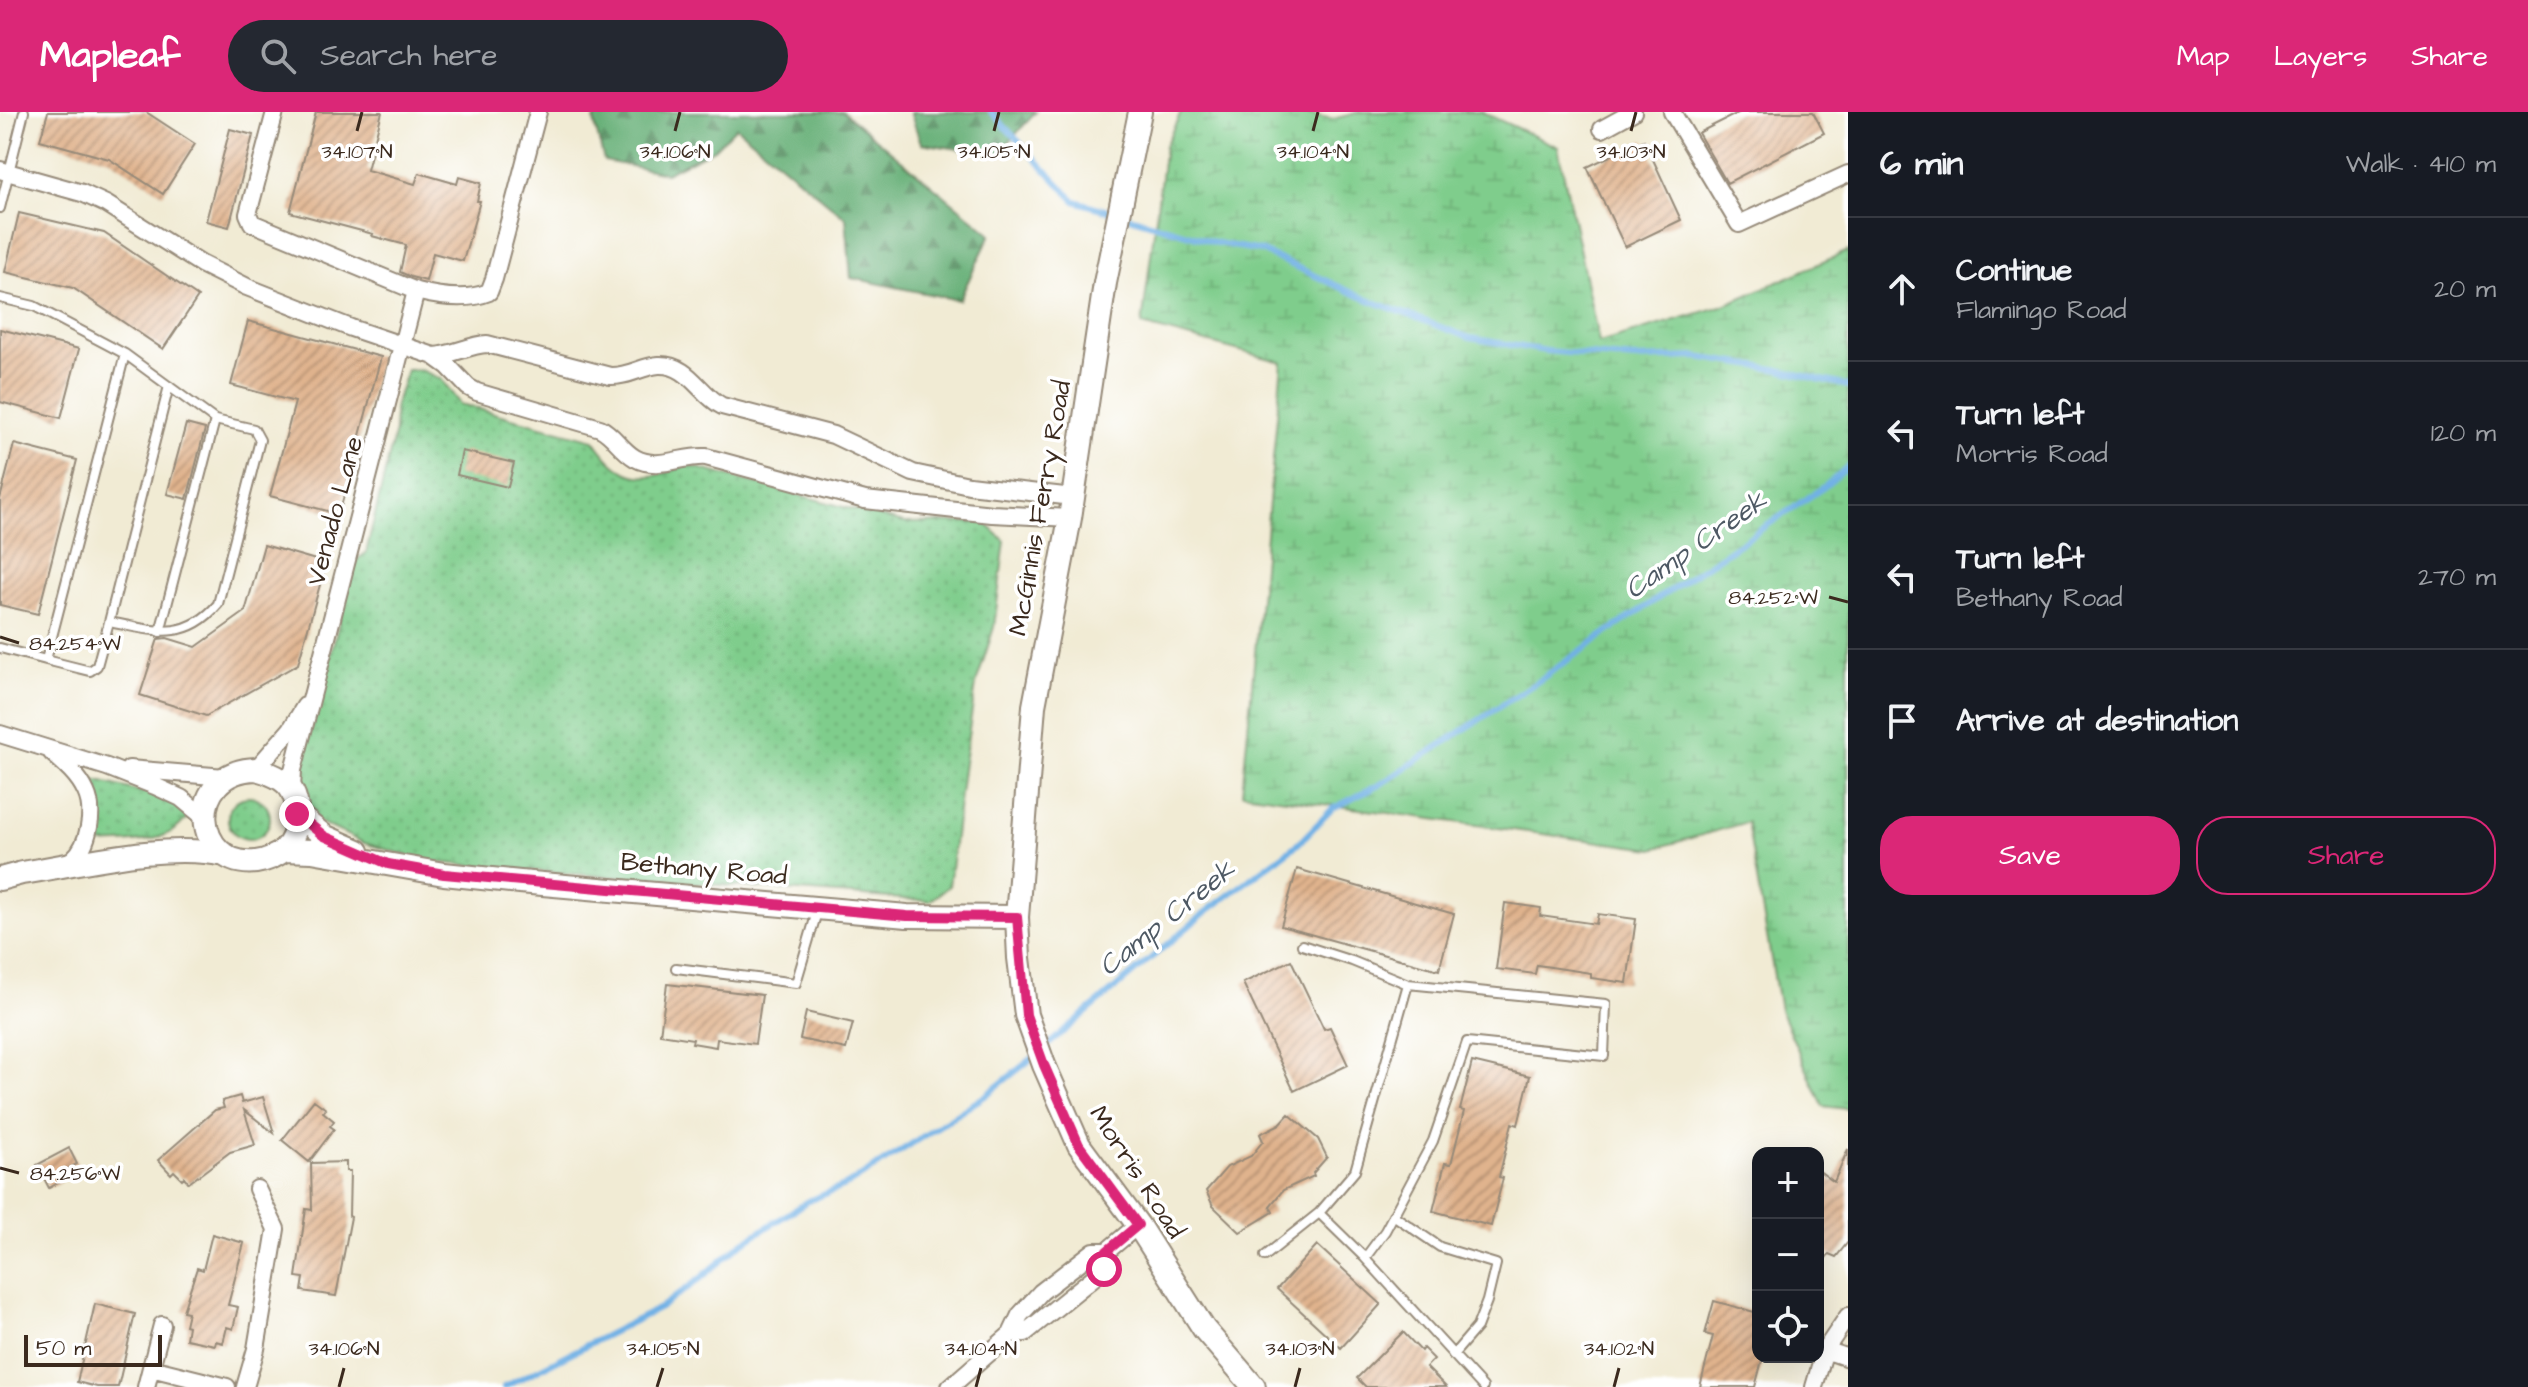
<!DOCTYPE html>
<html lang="en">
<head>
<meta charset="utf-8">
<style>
  :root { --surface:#171b24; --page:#242831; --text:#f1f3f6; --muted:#9ea1a6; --line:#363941; --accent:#db2777 }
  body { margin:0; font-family:"Architects Daughter",sans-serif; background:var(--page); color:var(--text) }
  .controls { position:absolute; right:24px; bottom:24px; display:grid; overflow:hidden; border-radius:16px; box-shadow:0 8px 32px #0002 }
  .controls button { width:72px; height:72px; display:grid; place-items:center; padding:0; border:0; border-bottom:2px solid var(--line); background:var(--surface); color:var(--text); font:40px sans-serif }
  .scale { position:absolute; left:24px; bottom:20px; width:138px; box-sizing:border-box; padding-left:8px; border:4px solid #3b2a1e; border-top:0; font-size:22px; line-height:28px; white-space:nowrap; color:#3b2a1e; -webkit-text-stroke:6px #fff; paint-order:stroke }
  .stop { position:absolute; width:24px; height:24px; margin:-18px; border:6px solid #db2777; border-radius:50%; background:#fff }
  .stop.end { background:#db2777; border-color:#fff; box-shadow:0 2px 8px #0008 }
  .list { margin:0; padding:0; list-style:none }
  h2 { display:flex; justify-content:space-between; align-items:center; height:104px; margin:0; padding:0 32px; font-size:34px }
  h2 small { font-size:26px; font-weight:400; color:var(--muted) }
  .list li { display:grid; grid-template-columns:52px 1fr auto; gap:24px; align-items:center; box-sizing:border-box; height:144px; padding:0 32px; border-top:2px solid var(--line) }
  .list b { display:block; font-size:30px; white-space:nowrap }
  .list p { margin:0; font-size:26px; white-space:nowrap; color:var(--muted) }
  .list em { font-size:26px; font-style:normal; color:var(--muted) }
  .actions { display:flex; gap:16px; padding:24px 32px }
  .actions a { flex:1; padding:18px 0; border:2px solid var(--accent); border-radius:32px; text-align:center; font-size:28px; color:var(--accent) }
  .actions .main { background:var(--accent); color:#fff }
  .icon { flex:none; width:44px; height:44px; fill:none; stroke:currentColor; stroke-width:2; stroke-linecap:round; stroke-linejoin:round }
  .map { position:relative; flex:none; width:1848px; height:1275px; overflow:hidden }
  header { display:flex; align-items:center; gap:48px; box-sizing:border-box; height:112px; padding:0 40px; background:var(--accent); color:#fff }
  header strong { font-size:38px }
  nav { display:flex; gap:44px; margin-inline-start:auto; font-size:28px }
  .search { width:560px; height:72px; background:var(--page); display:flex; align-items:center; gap:20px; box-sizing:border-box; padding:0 28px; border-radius:44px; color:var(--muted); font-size:30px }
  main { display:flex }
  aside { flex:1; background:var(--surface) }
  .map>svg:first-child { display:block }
  .grass { fill:url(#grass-dots); stroke:#5d7c55; stroke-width:2 }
  .forest { fill:url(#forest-firs); stroke:#516d4b; stroke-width:2 }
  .wetland { fill:url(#wetland-marsh); stroke:#5d7c55; stroke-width:2 }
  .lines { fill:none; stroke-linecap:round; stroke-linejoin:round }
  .stream { stroke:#71b1e5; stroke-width:6 }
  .building { fill:url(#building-hatch) }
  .lane-casing { stroke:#968a79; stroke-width:12 }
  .street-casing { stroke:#968a79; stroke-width:20 }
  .secondary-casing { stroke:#968a79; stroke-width:26 }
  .lane { stroke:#fff; stroke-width:8 }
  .street { stroke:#fff; stroke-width:16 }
  .secondary { stroke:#fff; stroke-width:22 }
  .route { stroke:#db2777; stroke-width:10 }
  .ticks { fill:none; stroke:#3b2a1e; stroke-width:3 }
  .labels { text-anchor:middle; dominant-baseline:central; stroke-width:7; stroke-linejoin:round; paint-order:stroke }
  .street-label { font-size:26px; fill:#3b2a1e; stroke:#fff }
  .water-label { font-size:28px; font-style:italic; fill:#4e5964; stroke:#fff }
  .ticks-label { font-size:20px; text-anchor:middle; fill:#3b2a1e; stroke:#fff; stroke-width:7; stroke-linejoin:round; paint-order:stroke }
</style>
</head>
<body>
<header>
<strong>Mapleaf</strong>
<div class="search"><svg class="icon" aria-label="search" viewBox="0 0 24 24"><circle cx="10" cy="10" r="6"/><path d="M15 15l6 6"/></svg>Search here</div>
<nav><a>Map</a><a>Layers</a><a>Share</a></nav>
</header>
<main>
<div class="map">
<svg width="1848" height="1275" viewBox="0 0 1848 1275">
  <defs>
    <pattern id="grass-dots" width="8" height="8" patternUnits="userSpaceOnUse" patternTransform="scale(2)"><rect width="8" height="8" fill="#7fcd8c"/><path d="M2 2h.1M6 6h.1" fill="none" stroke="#6fb078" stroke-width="1.8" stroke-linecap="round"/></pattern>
    <pattern id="forest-firs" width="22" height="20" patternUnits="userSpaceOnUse" patternTransform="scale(2)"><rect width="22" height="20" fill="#67b078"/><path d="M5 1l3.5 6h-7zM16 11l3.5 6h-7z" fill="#568f62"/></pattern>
    <pattern id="wetland-marsh" width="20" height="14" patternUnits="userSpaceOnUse" patternTransform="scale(2)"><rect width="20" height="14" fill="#7fcd8c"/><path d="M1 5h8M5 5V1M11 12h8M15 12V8" fill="none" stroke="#6fb078"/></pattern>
    <pattern id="building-hatch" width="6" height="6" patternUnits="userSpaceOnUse" patternTransform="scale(2)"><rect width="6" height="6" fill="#e0b38d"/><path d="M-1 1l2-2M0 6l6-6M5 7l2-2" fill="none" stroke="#b79273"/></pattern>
  </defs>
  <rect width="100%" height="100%" fill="#fff"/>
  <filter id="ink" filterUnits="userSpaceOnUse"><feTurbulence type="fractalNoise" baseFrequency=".0125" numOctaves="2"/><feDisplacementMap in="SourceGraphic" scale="16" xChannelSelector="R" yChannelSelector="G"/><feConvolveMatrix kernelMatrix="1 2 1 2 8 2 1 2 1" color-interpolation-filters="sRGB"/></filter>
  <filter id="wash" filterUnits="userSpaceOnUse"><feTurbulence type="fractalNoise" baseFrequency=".006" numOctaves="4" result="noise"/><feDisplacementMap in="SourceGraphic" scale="32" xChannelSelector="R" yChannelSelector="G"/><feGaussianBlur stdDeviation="1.8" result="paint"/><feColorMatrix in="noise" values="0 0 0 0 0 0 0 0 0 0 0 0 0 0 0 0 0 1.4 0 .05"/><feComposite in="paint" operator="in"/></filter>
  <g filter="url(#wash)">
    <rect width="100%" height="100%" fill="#f1ebd4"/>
    <path class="grass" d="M407 258H421L441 267 460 292 594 328C622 370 643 372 687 353L904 411 984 410 1005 429 994 515 976 572 963 657 949 774 930 789 486 755 426 749 364 731 319 710 304 691 303 649 355 449 366 441 395 319 394 297Z
      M94 668 154 683 177 692 183 698 186 707C165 734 127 730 96 732 100 717 105 702 100 686 98 679 94 676 94 668Z
      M228 706a21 21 0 1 1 42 0a21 21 0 1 1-42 0Z"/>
    <path class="forest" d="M597 0H843L991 122 959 188 851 166 846 106 736 15 714 37 666 61 604 49 594 9Z
      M910 0H1036L997 43 921 31Z"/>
    <path class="wetland" d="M1181 0H1298L1333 7 1360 0H1482L1558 35 1599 231 1722 194 1848 139V997L1823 994 1780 898 1747 710 1653 737 1242 681 1282 250 1142 213 1165 34Z"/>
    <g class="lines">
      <path class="stream" d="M991 0 1075 89 1217 131 1261 139 1366 187 1470 226 1546 239 1635 247 1697 245 1775 257 1848 274
        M1043 937 1207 799 1299 731 1332 697 1381 672 1537 570 1599 526 1824 375 1848 355
        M504 1275 660 1196 701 1166 741 1132 808 1089 847 1073 902 1038 985 984 1035 944"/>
    </g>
    <g id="blocks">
      <path class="building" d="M48 0H146L195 32 163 82 109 47 40 28Z
        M316 0H382L367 58 415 72 419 61 457 72 459 65 481 71 477 89H480L463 149 433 141 426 169 411 165 400 160 406 133 372 124 373 122 290 100Z
        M1740 0H1813L1824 21 1727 71 1698 21Z
        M230 17 253 23 229 115 206 109Z
        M1644 28 1681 108 1625 135 1587 55Z
        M19 101 104 121 198 185 163 237 73 176 5 160Z
        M248 209 381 245 339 402 270 384 295 290 231 273Z
        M0 217 79 237 61 306 0 290Z
        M186 312 205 317 187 387 167 382Z
        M14 332 77 348 38 502 0 493V387Z
        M462 339 514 351 508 375 457 363Z
        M264 433 326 451 298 552 206 604 140 583 158 527 167 526 196 535 245 500Z
        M1297 757 1454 802 1439 858 1281 814Z
        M1505 791 1541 796 1540 804 1596 812 1598 802 1636 807 1627 871 1591 866V861L1537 853 1535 862 1496 857Z
        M1291 848 1324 917 1330 915 1348 953 1294 979 1243 871Z
        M667 872 762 883 755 932 717 927 716 935 692 931 693 927 660 922Z
        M806 900 853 911 846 937 800 927Z
        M1472 950 1530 964 1518 1013 1512 1011 1499 1065 1503 1066 1491 1114 1433 1099 1445 1051 1451 1052 1464 999 1460 998Z
        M240 984 242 991 263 985 274 1021 244 998 255 1033 230 1040 189 1071 184 1065 182 1067 174 1059 171 1062 158 1048 215 998 224 996 222 989Z
        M314 988 326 997 323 1000 334 1009 330 1014 334 1017 309 1050 282 1028Z
        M1289 1002 1318 1027 1327 1045 1313 1061 1314 1064 1283 1078 1270 1094 1273 1100 1240 1120 1213 1094 1206 1079 1227 1055 1251 1044 1263 1029 1260 1022 1280 1012Z
        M69 1036 77 1052 59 1061 63 1068 49 1076 37 1053Z
        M1848 1037V1130L1836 1145 1829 1142 1818 1157V1058L1834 1070Z
        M346 1050V1059H350L349 1104 351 1105 336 1184 302 1179 304 1166 296 1165 306 1097 312 1098 311 1051Z
        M212 1122 244 1131 228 1193 238 1195 233 1217 227 1215 223 1231 216 1229 215 1233 186 1227 188 1214 185 1213 188 1200 183 1199 197 1156 203 1158Z
        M1317 1133 1381 1192 1341 1236 1277 1177Z
        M1714 1189 1758 1201V1245H1763L1755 1275H1700L1713 1224 1705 1222Z
        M95 1192 135 1202 118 1275H97L77 1270Z
        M1403 1220 1421 1239 1423 1236 1434 1247 1426 1255 1446 1275H1366L1357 1266Z"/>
    </g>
  </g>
  <g filter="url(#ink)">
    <use href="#blocks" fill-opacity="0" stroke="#968a79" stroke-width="2"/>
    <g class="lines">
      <g class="lane-casing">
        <path id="lane" d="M0 96 24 0
          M0 186 34 194 125 242 46 548 0 536
          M125 242 215 308
          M109 510 169 274
          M46 548 90 559 97 554 109 510C152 518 185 531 218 492L260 328 254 317 215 308 160 520
          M1302 833 1352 849 1408 872
          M676 856 796 871 817 800
          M1393 1103 1440 1135 1496 1152 1487 1189 1477 1215 1453 1243
          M1265 1144 1319 1101
          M1365 1146 1385 1119 1433 1029 1467 930 1604 944 1606 892 1408 872 1355 1059 1319 1101 1365 1146 1483 1275"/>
      </g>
      <g class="street-casing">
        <path id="street" d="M275 0 248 102 252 111 416 179C439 185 467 189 489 180L494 167 538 0
          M1672 0 1739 112 1848 62
          M1602 17 1633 0
          M0 58 82 81 106 92 201 152 247 175 351 216 434 244 448 254 468 275 477 280 600 316C614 323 621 338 635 346 658 359 683 343 706 345L865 388 992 402 1070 406
          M434 244C453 243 469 233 487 232L610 264C628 265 642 254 659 253 689 252 699 282 722 294L833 323 913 361 969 373 1073 385
          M0 622 107 655 155 674 181 686 205 706
          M52 641C65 652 79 664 86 680 95 699 89 733 73 747 72 748 62 753 61 753
          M129 657 225 665
          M256 657 291 617 305 594
          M292 677 293 658 416 179
          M1011 1222 1025 1221 1104 1157 1107 1139 1138 1113
          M1825 1238 1848 1246
          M151 1256 227 1275
          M146 1275 162 1213
          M245 1275 256 1237 276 1117 257 1077
          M950 1275 1011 1222 1020 1203 1041 1180 1094 1139H1107
          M1814 1275 1825 1238 1848 1204"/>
      </g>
      <g class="secondary-casing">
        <path id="secondary" d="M1140 0 1105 171 1070 406 1034 594 1017 805 1019 846 1026 903 1044 953 1079 1033 1138 1113 1204 1217 1254 1275
          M256 657C268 660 286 667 292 679 301 696 298 725 284 738 277 744 265 749 256 750 193 757 184 659 256 657Z
          M297 702 324 724 358 739
          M284 738 312 739 444 762 520 770 907 804 1017 805
          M0 767 22 761C84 751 165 730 226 743"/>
      </g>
      <use href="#lane" class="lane"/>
      <use href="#street" class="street"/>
      <use href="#secondary" class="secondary"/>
    </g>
  </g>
  <g class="lines" filter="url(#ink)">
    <path class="route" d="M297 702 324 724 388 752 444 762 907 804 1017 805 1026 903 1044 953 1079 1033 1138 1113 1107 1139 1104 1157"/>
  </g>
  <path class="ticks" d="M357 19 362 0M675 19 680 0M994 19 999 0M1313 19 1318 0M1631 19 1636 0M1829 485 1848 490M0 525 19 531M0 1056 19 1061M339 1275 344 1256M657 1275 663 1256M976 1275 981 1256M1295 1275 1300 1256M1614 1275 1619 1256"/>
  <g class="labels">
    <g class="street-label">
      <text transform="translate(1040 396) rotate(-80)">McGinnis Ferry Road</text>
      <text transform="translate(335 399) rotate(-75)">Venado Lane</text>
      <text transform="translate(704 757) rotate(5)">Bethany Road</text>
      <text transform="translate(1137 1060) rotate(57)">Morris Road</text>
    </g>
    <g class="water-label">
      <text transform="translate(1696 433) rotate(-35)">Camp Creek</text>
      <text transform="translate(1167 806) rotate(-39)">Camp Creek</text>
    </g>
  </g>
  <g class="ticks-label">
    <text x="357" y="46">34.107°N</text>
    <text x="675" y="46">34.106°N</text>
    <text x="994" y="46">34.105°N</text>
    <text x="1313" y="46">34.104°N</text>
    <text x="1631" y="46">34.103°N</text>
    <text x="1773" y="492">84.252°W</text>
    <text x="75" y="538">84.254°W</text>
    <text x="75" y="1068">84.256°W</text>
    <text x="344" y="1243">34.106°N</text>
    <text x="663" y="1243">34.105°N</text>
    <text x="981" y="1243">34.104°N</text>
    <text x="1300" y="1243">34.103°N</text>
    <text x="1619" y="1243">34.102°N</text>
  </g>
</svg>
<div class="controls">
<button>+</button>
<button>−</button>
<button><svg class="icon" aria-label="locate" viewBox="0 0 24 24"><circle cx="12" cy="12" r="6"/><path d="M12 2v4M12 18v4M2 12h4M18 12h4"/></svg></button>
</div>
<div class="scale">50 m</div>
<div class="stop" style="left:1104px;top:1157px"></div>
<div class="stop end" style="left:297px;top:702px"></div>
</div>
<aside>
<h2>6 min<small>Walk · 410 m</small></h2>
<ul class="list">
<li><svg class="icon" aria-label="ahead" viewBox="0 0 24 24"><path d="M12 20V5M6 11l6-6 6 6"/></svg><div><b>Continue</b><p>Flamingo Road</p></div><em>20 m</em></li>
<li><svg class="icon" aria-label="left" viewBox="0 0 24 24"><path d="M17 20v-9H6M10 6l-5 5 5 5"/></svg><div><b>Turn left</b><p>Morris Road</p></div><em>120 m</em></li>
<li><svg class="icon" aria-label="left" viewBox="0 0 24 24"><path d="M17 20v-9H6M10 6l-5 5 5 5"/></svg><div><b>Turn left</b><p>Bethany Road</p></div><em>270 m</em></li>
<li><svg class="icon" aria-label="arrive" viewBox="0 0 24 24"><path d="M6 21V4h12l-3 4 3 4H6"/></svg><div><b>Arrive at destination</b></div></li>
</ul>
<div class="actions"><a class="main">Save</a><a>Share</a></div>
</aside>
</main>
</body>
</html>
